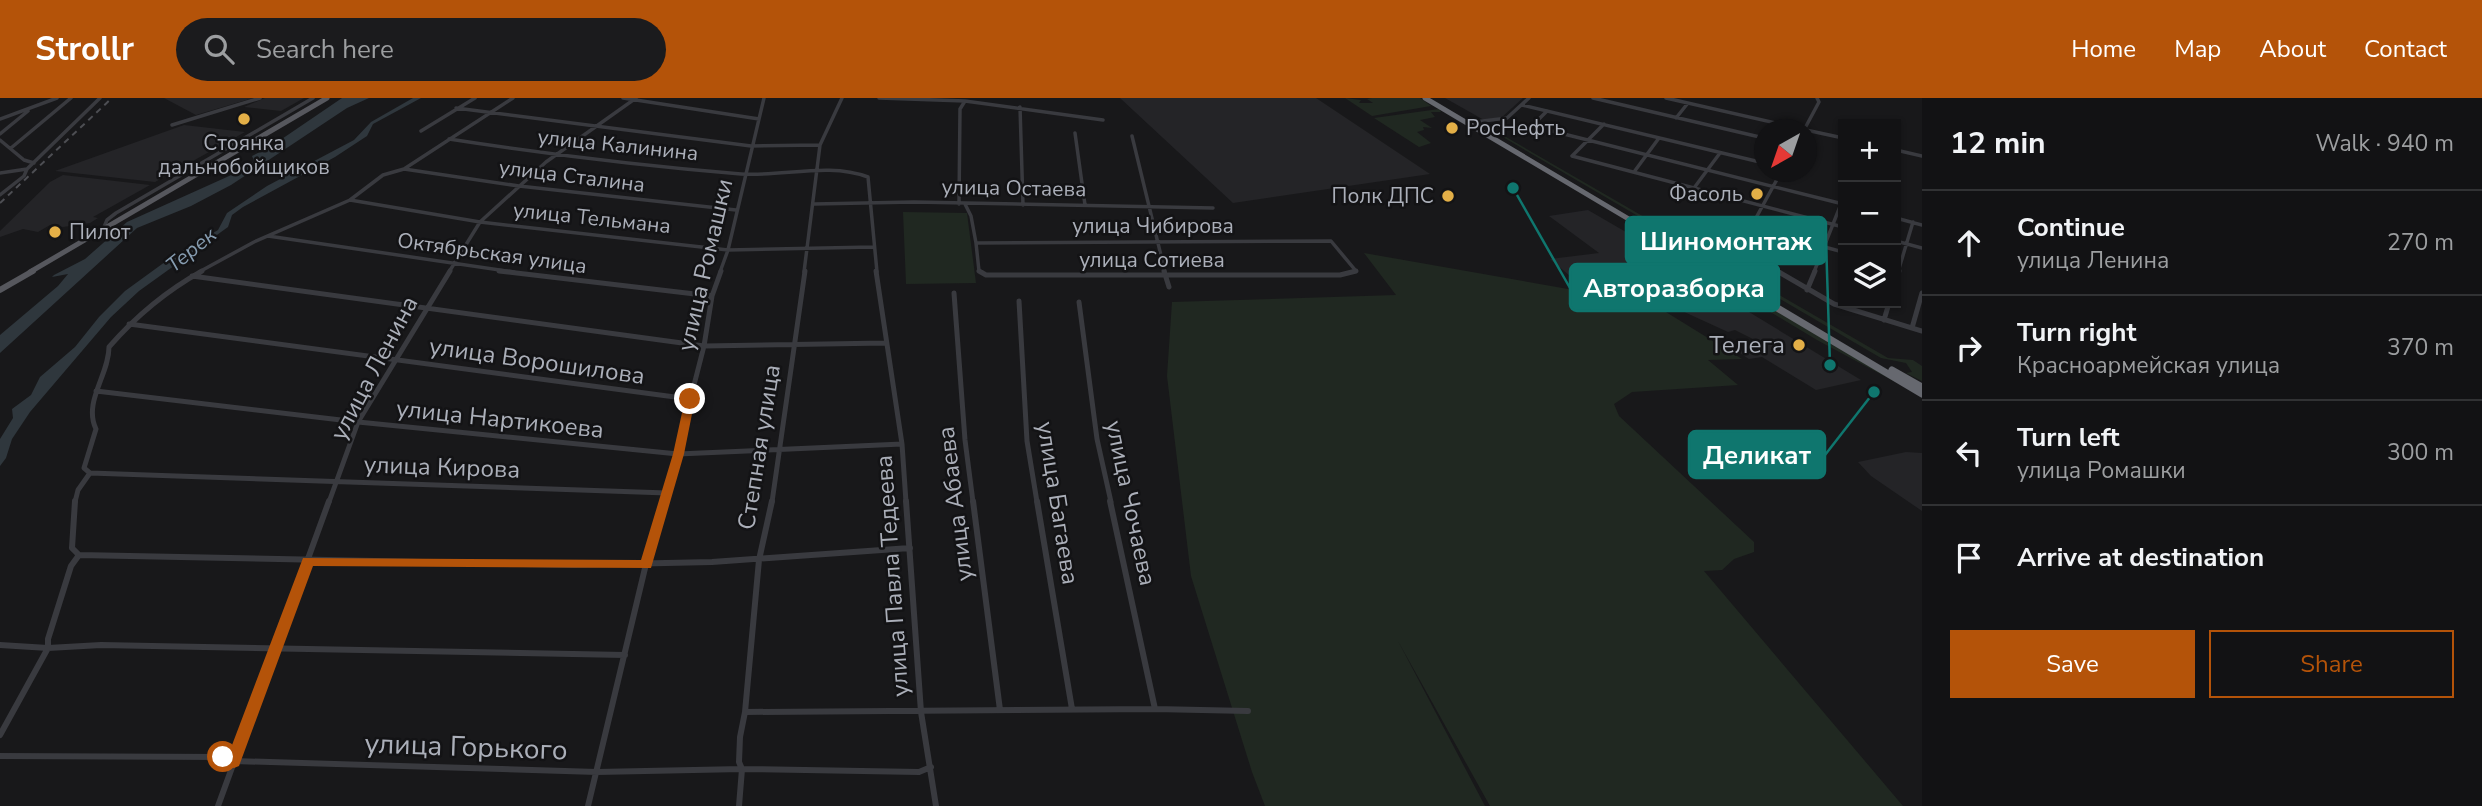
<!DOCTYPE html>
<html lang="en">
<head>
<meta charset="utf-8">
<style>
  :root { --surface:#121214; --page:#1b1b1d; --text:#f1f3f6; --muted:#9c9ea0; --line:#313234; --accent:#b45309 }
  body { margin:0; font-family:"Nunito Sans",sans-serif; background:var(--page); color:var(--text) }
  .controls { position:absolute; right:21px; top:21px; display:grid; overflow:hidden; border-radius:0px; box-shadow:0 2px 5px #0004 }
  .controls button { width:63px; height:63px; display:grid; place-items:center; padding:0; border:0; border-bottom:2px solid var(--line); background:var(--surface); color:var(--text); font:35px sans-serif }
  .compass { position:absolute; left:1754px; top:21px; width:63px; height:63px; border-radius:50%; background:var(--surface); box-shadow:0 2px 5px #0004; rotate:220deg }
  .stop { position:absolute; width:21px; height:21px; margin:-16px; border:5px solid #b45309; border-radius:50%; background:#fff }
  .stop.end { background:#b45309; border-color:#fff; box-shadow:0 2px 7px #0008 }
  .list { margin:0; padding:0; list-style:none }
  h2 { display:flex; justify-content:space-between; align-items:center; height:91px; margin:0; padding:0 28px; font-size:30px }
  h2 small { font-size:23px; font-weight:400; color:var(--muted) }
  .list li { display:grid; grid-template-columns:46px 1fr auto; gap:21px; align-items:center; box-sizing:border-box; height:105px; padding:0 28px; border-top:2px solid var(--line) }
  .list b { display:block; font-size:26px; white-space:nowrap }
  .list p { margin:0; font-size:23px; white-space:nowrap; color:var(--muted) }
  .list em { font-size:23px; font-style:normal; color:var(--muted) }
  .actions { display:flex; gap:14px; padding:21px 28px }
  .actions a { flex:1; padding:16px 0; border:2px solid var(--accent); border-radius:0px; text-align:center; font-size:24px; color:var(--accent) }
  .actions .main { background:var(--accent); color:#fff }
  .icon { flex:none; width:38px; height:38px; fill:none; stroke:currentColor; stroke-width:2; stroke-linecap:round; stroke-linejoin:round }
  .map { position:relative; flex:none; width:1922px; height:708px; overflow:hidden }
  header { display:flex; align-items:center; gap:42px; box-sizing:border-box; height:98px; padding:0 35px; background:var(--accent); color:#fff }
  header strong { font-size:33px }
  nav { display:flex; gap:38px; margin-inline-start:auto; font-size:24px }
  .search { width:490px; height:63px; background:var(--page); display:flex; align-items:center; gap:18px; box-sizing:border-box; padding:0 24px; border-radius:38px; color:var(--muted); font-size:26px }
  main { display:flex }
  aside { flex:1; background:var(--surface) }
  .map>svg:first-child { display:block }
  .built { fill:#242427 }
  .green { fill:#202821 }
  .water { fill:#2f373d }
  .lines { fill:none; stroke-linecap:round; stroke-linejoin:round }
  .minor-far2 { stroke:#393a3f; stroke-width:3.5 }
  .minor-far1 { stroke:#393a3f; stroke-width:5 }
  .minor { stroke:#393a3f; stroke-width:6 }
  .major-far1 { stroke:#56575d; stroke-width:5 }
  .major { stroke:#56575d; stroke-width:6 }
  .highway-far1 { stroke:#66686f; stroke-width:5 }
  .highway { stroke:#66686f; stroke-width:7 }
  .rail { stroke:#4d4e53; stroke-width:2; stroke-dasharray:6 5; stroke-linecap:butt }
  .route { fill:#b45309 }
  .poi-dot { fill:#e3af47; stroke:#131315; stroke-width:2.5 }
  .labels { text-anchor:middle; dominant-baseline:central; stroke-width:5; stroke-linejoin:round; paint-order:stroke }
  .far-poi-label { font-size:21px; fill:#abafb9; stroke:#131315; text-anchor:start }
  .far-street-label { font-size:21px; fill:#abafb9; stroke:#131315 }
  .far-water-label { font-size:21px; font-style:italic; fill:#869cb0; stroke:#131315 }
  .street-label { font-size:24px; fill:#abafb9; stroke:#131315 }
  .poi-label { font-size:24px; fill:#abafb9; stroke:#131315; text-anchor:end }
  .near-street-label { font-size:28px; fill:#abafb9; stroke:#131315 }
  .leader { fill:none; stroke:#0f766e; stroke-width:2.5 }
  .callout-dot { fill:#0f766e; stroke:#131315; stroke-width:2.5 }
  .callout { fill:#0f766e; stroke:#0f766e; stroke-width:2.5 }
  .callout-label { font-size:26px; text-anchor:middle; font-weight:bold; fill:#fff }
</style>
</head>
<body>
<header>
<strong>Strollr</strong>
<div class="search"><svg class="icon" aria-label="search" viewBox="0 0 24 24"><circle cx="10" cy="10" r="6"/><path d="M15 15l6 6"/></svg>Search here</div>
<nav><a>Home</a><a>Map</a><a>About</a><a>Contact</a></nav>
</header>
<main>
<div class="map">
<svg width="1922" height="708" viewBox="0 0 1922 708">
  <rect width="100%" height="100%" fill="#18181a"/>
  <path class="built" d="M164 0H253L196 17Z
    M265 0H304L281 13 244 9Z
    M1120 0H1316L1430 76 1233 105Z
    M1445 0H1523L1502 19 1484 22Z
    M184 27 245 34 155 84 55 73Z
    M63 77 150 87 93 119 98 120 90 125 63 129 50 127 38 134 23 131 0 139V133L50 84Z
    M1588 112 1719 188 1711 191 1861 282 1816 292 1762 259 1749 261 1731 249 1763 246 1735 232 1728 234 1669 207 1660 201 1685 195 1657 179 1591 196 1550 161 1599 155 1549 118Z
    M1906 354 1922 355V413L1871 378 1858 364Z"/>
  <path class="green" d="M1345 0 1361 2 1359 5H1373L1367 1 1372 0H1420L1431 8 1372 18Z
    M1439 11 1441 14H1431L1435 19 1420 22 1432 30 1423 29 1424 32 1417 34 1431 45 1419 49 1374 20Z
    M1484 28H1487L1888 260 1913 262 1922 268V283L1906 275 1912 274 1906 265 1881 260Z
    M903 114 967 115 976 185 906 186Z
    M1633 127 1638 129 1899 286 1817 242 1636 133 1631 128Z
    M1364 155 1653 206 1742 261 1708 262 1738 287 1632 294 1614 306 1619 318 1754 444V454L1734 461 1722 472 1704 473 1903 708H1490L1398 543 1485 708H1265L1252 674 1191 478 1167 278 1172 204 1396 197Z"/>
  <path class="water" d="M342 0H369L347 10 231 87 191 108 137 130 0 255V237L58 188 68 176 52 179 54 177 85 161 127 124 238 74 254 63 252 58 273 47Z
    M413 0H421L373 26 367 38 335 59 243 109 232 117 228 129 139 193 111 219 30 314 12 341 6 360 0 368V341L13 320 12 311 31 297 40 279 75 249 99 219 125 193 169 161 218 132 227 115 267 88 354 42 371 24Z"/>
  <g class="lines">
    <path class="minor-far2" d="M623 0 759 21
      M879 0 965 3
      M1593 0 1764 40
      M1666 0 1806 32
      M1522 7 1764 65
      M1020 9 1023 107
      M456 10 751 48 820 47
      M1547 13 1532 28 1843 106
      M1676 20 1688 5
      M0 21 57 0
      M1467 25 1507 20 1529 0
      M1604 26 1572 58 1843 129
      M172 27 260 0
      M1804 32 1819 4 1817 0
      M1806 32 1843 40
      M421 33 475 0
      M1075 35 1085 107
      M0 36 28 13
      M1132 38 1165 174
      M449 41C546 56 643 68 741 76 783 79 828 64 868 79L877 174
      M0 42 24 62 34 65
      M11 50 71 0
      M1896 52 1922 58
      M404 71 519 88 736 112
      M1634 74 1659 40
      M0 75 27 71
      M1694 90 1720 55
      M0 97 24 78 27 71 100 0
      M350 102 480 124 728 152 873 149
      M814 106 914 104 1213 110
      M959 106 960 11 965 3 1103 22
      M965 106 971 118 976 145
      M1896 120 1922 127
      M104 129 107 122 116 115 313 0
      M1751 129 1843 154
      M268 138 514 174
      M1896 143 1922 150
      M976 145 979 173 982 174
      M976 145 1331 143 1356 173 1350 174
      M199 174 254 144 350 102 383 77 404 71 513 0
      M449 174 480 124 546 64 636 0
      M720 174 728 152 764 0
      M804 174 820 47 842 0
      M1780 174 1739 151 1781 74
      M1814 174 1841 106
      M1898 174 1913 124"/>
    <path class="minor-far1" d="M499 173 712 198
      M876 173 902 346 906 404
      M979 173 986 177H1340L1356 173
      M1164 173 1169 189
      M1777 173 1834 206 1922 233
      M192 178 704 248 886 245
      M1896 183 1899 173
      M1807 192 1815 173
      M954 195 965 342 973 404
      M1019 203 1027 343 1037 404
      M1079 204 1097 341 1111 404
      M1884 222 1889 205
      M129 226 690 301
      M1912 230 1922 195
      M96 293 358 324 678 356 902 346
      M90 375 667 395
      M75 404 78 392 90 375 84 370 96 331C83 304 109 277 109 249 136 218 166 193 202 173
      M329 404 358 324 450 173
      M664 404 704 248 712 198 721 173
      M772 404 805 173"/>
    <path class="minor" d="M906 403 921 614 936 708
      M973 403 1000 612
      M1037 403 1072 611
      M1110 403 1155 611
      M79 457 574 467 712 464 910 450
      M0 547 48 550 101 547 625 557
      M745 614 1155 611 1248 613
      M0 637 48 550V541L71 468 79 457 72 450 75 403
      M0 658 223 659 234 663 597 674 742 671 919 674 931 669
      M218 708 329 403
      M588 708 646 466 664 403
      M739 708 742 671 739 664 740 639 745 614 759 462 772 403"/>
    <path class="major-far1" d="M30 174 327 0"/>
    <path class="major" d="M0 192 33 173"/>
    <path class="highway-far1" d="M1425 0 1718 174"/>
    <path class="highway" d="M1715 173 1922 296
      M1892 272 1922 289"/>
    <path class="rail" d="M0 105 112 0"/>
  </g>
  <path class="route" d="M690 298 695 301 684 356 651 470 313 468 239 668 234 670 218 664 215 659 218 655H229L303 460 641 462 673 356 685 301Z"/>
  <g class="poi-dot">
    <circle cx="244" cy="21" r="7"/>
    <circle cx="1452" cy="30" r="7"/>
    <circle cx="1757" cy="96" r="7"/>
    <circle cx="1448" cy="98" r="7"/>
    <circle cx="55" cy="134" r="7"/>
    <circle cx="1799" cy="247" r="7"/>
  </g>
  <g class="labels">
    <g class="far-poi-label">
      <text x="1466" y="30">РосНефть</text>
      <text x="244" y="45" text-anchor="middle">Стоянка<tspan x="244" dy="24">дальнобойщиков</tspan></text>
      <text x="1743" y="96" text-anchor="end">Фасоль</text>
      <text x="1434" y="98" text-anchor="end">Полк ДПС</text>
      <text x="69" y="134">Пилот</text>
    </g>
    <g class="far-street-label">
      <text transform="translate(618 47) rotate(6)">улица Калинина</text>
      <text transform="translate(572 78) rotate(7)">улица Сталина</text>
      <text transform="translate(1014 90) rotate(1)">улица Остаева</text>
      <text transform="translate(592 120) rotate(6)">улица Тельмана</text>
      <text x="1153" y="128">улица Чибирова</text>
      <text transform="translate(492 155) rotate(8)">Октябрьская улица</text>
      <text x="1152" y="162">улица Сотиева</text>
    </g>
    <g class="far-water-label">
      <text transform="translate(191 152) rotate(-39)">Терек</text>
    </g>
    <g class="street-label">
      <text transform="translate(705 167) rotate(-77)">улица Ромашки</text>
      <text transform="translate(537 263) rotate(8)">улица Ворошилова</text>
      <text transform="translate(374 270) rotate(-62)">улица Ленина</text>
      <text transform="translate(500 321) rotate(6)">улица Нартикоева</text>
      <text transform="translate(759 349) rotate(-81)">Степная улица</text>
      <text transform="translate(442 369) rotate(2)">улица Кирова</text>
      <text transform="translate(1058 405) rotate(81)">улица Багаева</text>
      <text transform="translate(1131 405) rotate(78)">улица Чочаева</text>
      <text transform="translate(955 406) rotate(-97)">улица Абаева</text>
      <text transform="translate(892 478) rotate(-94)">улица Павла Тедеева</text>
    </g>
    <g class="poi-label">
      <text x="1785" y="247">Телега</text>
    </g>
    <g class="near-street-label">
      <text transform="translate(466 649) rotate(2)">улица Горького</text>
    </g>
  </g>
  <path class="leader" d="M1830 267L1826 143M1513 90L1570 190M1874 294L1825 357"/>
  <g class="callout-dot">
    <circle cx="1830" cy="267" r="7"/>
    <circle cx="1513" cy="90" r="7"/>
    <circle cx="1874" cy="294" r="7"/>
  </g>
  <g class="callout">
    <rect x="1626" y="119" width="200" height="47" rx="7"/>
    <rect x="1570" y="166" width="209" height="47" rx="7"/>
    <rect x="1689" y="333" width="136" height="47" rx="7"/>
  </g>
  <g class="callout-label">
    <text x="1726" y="152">Шиномонтаж</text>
    <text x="1674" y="199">Авторазборка</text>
    <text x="1757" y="366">Деликат</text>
  </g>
</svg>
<div class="controls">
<button>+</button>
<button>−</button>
<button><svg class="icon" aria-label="layers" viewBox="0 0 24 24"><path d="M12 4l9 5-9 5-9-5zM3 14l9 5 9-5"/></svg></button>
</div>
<svg class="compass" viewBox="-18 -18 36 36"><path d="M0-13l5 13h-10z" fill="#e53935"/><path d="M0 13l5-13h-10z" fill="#9c9ea0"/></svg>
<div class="stop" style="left:223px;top:659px"></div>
<div class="stop end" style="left:690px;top:301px"></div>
</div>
<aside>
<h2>12 min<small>Walk · 940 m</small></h2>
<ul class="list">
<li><svg class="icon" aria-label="ahead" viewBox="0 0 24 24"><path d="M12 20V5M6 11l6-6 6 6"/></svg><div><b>Continue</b><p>улица Ленина</p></div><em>270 m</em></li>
<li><svg class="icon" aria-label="right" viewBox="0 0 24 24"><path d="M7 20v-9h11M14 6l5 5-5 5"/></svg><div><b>Turn right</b><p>Красноармейская улица</p></div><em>370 m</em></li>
<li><svg class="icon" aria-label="left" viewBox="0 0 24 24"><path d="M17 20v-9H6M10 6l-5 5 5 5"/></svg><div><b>Turn left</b><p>улица Ромашки</p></div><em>300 m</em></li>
<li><svg class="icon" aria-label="arrive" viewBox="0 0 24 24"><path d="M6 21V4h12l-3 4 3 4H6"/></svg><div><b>Arrive at destination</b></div></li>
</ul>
<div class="actions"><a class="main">Save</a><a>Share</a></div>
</aside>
</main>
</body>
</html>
